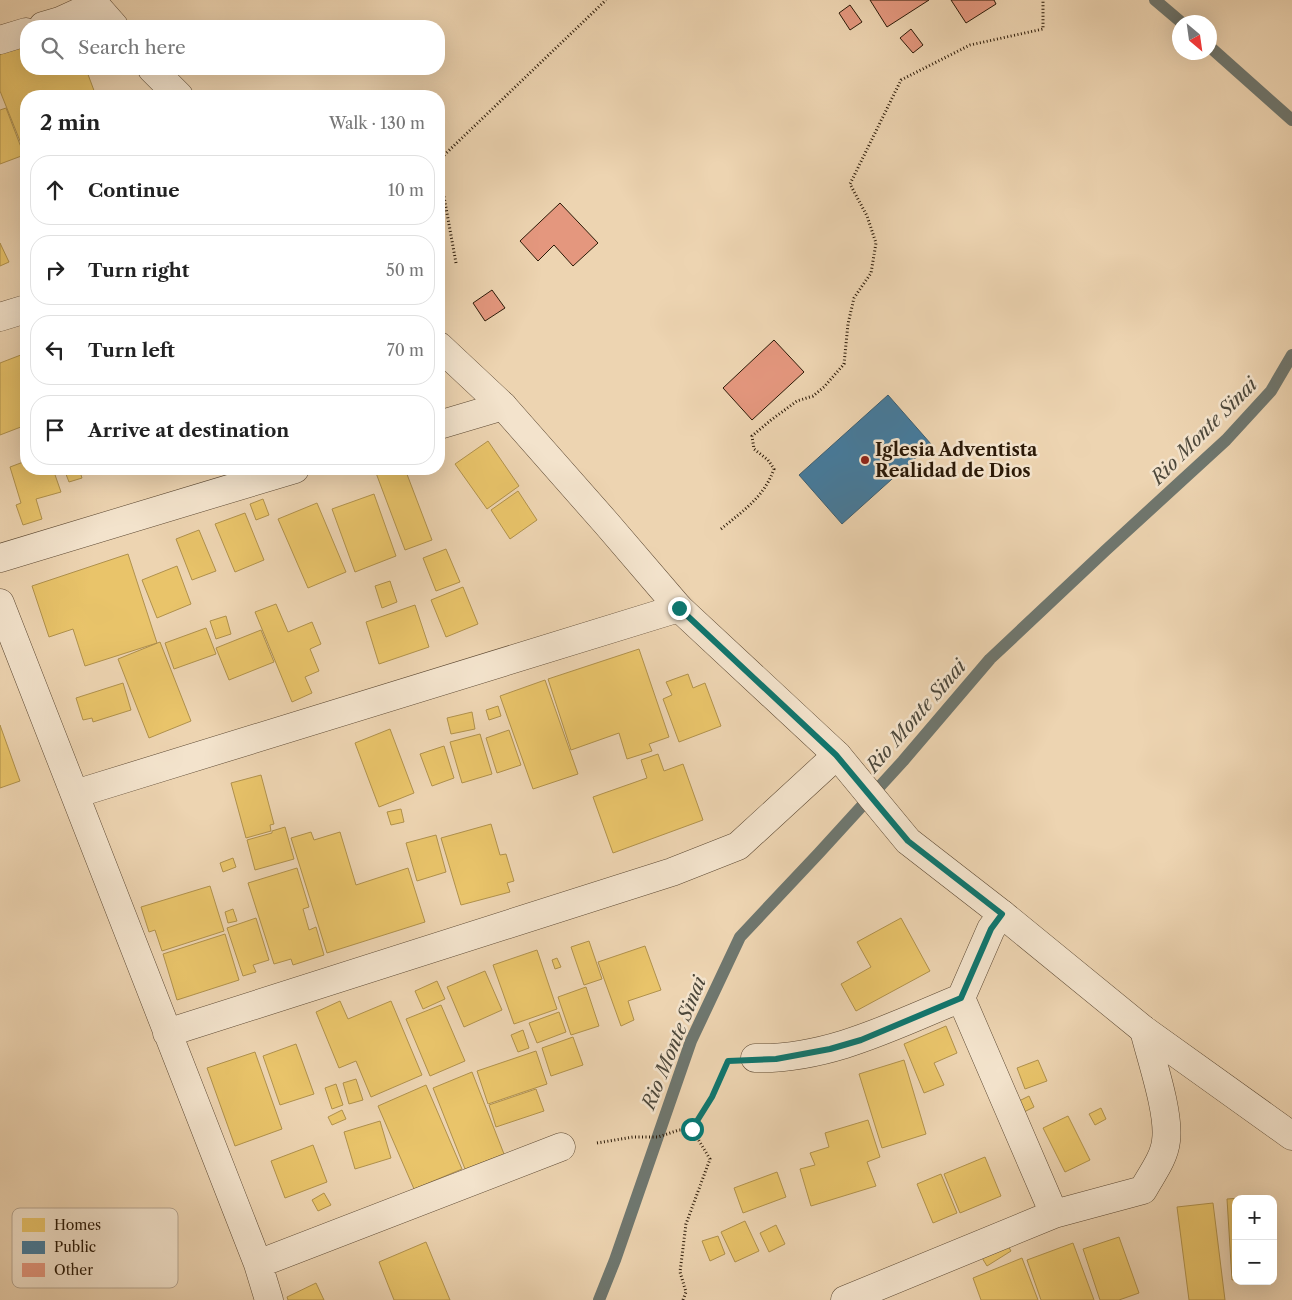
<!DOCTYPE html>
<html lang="en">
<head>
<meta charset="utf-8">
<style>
  :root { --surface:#fff; --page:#f2f2f2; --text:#222; --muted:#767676; --line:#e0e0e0 }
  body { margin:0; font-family:"Libre Caslon Text",serif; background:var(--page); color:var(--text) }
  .controls { position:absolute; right:15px; bottom:15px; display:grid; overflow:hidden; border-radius:10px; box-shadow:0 5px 20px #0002 }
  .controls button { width:45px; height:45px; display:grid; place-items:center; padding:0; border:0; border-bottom:1px solid var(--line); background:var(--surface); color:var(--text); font:25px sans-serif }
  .compass { position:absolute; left:1172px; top:15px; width:45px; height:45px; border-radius:50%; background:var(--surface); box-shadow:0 5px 20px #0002; rotate:151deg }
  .stop { position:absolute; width:15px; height:15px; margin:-11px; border:4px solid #0f766e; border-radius:50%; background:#fff }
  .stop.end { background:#0f766e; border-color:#fff; box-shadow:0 1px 5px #0008 }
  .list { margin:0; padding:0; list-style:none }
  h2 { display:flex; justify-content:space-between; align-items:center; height:65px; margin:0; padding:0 20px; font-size:21px }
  h2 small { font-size:16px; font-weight:400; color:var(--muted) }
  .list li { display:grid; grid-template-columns:32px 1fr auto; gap:15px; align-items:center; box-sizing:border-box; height:70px; margin:0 10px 10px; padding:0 10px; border:1px solid var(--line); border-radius:20px }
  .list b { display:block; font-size:19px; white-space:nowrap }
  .list em { font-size:16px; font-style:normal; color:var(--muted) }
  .icon { flex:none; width:28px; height:28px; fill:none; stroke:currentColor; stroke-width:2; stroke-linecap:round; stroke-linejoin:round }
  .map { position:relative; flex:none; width:1292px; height:1300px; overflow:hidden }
  .search { position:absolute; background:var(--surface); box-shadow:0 5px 20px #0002; left:20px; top:20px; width:425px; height:55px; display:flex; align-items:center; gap:12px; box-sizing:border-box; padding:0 18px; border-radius:20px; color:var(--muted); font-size:19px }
  .panel { position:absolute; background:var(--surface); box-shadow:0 5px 20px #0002; left:20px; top:90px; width:425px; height:385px; border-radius:20px }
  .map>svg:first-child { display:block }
  .homes { fill:#e9c46a; stroke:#b0914c }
  .public { fill:#457b9d; stroke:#3d5e70 }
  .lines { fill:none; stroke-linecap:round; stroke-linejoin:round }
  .stream { stroke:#6f776f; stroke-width:12 }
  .building { fill:#e4977e; stroke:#2b1907 }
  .minor-casing { stroke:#5c4832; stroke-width:29 }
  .tertiary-casing { stroke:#5c4832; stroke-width:29 }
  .path { stroke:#2b1907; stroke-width:3; stroke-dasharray:1 2.5; stroke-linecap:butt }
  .minor { stroke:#f3e3cc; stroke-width:28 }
  .tertiary { stroke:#f3e3cc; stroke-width:28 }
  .route { stroke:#0f766e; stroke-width:6 }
  .poi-dot { fill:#8f2418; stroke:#f3e3cc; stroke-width:2 }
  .labels { text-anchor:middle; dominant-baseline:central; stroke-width:5; stroke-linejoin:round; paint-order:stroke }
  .poi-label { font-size:18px; font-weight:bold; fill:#2b1907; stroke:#f3e3cc; text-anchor:start }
  .water-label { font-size:19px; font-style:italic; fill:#4d483b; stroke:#f3e3cc }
  .key { fill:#f3e3cc; stroke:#b7a691; stroke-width:1 }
  .key-label { font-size:14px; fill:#2b1907 }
</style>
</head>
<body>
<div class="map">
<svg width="1292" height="1300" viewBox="0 0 1292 1300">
  <rect width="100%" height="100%" fill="#edd4b1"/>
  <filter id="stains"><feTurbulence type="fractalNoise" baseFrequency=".004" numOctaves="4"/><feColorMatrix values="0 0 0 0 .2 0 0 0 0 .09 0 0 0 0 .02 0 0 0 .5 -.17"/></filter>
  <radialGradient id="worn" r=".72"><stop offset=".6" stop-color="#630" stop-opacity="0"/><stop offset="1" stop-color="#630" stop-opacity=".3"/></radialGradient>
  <path class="homes" d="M26 41V69H86L96 96H26V156L0 91V51Z
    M115 91 117 96H101Z
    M6 108 24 155 0 164V110Z
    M0 243 9 262 0 266Z
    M26 353V425L0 435V363Z
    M488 441 519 486 487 509 455 464Z
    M26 461V469H53L61 492 36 499 42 519 23 525 16 505 21 503 10 467Z
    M64 469H79L82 478 69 482Z
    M388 469H405L432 540 405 550 376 473Z
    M518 491 537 520 510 539 491 510Z
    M374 494 396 556 355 572 332 509Z
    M263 499 269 515 256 520 250 504Z
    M317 503 346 572 308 588 278 519Z
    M245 513 264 560 235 572 215 524Z
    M199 530 216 571 192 580 176 539Z
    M446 549 460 582 436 591 423 558Z
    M128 554 157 643 85 666 73 629 49 637 32 586Z
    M177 566 191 604 157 618 142 580Z
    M390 581 397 602 382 608 375 586Z
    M463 587 478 624 446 637 431 600Z
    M276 604 288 632 312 622 321 644 310 649 319 671 305 677 312 693 292 702 255 612Z
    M415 605 429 647 379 664 366 622Z
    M226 616 231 634 216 639 210 621Z
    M206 628 216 654 174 669 165 643Z
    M261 630 274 662 229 680 216 648Z
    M160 642 191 721 149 738 118 659Z
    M639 649 669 737 649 744 652 751 627 759 619 733 571 750 548 679Z
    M688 674 693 688 705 683 721 726 679 742 663 699 672 695 666 682Z
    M545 680 578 774 533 789 500 696Z
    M123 683 131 710 93 722 92 718 83 720 76 698Z
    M498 706 501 716 489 720 486 710Z
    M472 712 475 729 451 734 447 718Z
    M0 725 20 781 0 788Z
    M390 729 414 793 379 807 355 743Z
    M509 730 521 765 497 773 486 738Z
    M480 734 492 774 462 783 450 742Z
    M444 746 454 778 432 786 420 754Z
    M658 754 664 771 683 764 703 820 613 853 593 797 647 778 641 760Z
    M261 775 274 824 270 825 271 831 246 838 231 783Z
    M401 809 404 822 391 825 387 812Z
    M491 824 500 855 506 854 514 881 507 883 510 892 461 905 441 838Z
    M285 827 294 859 255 870 247 840 272 833V831Z
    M311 832 314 840 340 832 356 885 408 868 425 922 327 953 291 838Z
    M436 835 446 872 417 881 406 843Z
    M233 858 236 867 223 872 220 863Z
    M297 868 309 907 303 909 309 930 316 927 324 955 293 965 291 959 274 964 248 883Z
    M210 886 224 931 162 951 155 930 149 932 141 907Z
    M233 909 237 921 228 923 225 912Z
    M256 918 269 960 253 965 256 972 243 976 227 928Z
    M901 918 930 971 856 1011 841 984 871 967 857 942Z
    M225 934 239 980 177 1000 163 954Z
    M589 941 602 979 584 985 571 947Z
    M645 946 661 990 628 1001 634 1020 621 1026 598 962Z
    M537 950 557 1009 514 1024 493 965Z
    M557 958 561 967 555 969 552 960Z
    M485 971 502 1010 464 1027 447 987Z
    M437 981 445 999 423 1009 415 991Z
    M586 987 599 1026 571 1035 558 997Z
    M340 1001 348 1019 391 1001 422 1075 371 1097 356 1061 339 1068 316 1012Z
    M441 1005 465 1061 430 1076 406 1019Z
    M559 1012 566 1032 537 1043 529 1023Z
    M946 1026 957 1053 934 1063 944 1085 924 1093 904 1044Z
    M523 1030 529 1048 518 1052 511 1035Z
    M573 1037 583 1065 551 1076 542 1048Z
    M296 1044 314 1094 280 1105 263 1056Z
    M536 1051 547 1084 488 1104 477 1071Z
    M255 1052 282 1129 235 1146 207 1068Z
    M904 1060 926 1134 882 1148 859 1074Z
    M1038 1060 1047 1081 1025 1089 1017 1068Z
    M472 1072 504 1154 465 1169 433 1088Z
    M356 1079 363 1100 349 1104 343 1083Z
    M336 1084 343 1105 332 1109 325 1088Z
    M426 1085 462 1169 414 1189 378 1106Z
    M536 1089 544 1111 496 1127 489 1105Z
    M1029 1096 1034 1107 1022 1113 1017 1102Z
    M1101 1108 1106 1119 1095 1125 1089 1114Z
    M342 1110 346 1119 332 1125 328 1117Z
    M1068 1116 1090 1160 1065 1172 1043 1128Z
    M868 1120 880 1157 867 1162 876 1186 811 1206 800 1169 815 1165 810 1153 829 1147 825 1133Z
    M380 1121 391 1158 355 1169 344 1132Z
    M313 1145 327 1182 285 1198 271 1161Z
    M985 1157 1001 1196 960 1213 944 1174Z
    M777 1172 786 1197 743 1213 734 1188Z
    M941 1174 957 1213 933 1223 917 1184Z
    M324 1193 331 1205 318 1211 312 1200Z
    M1269 1196 1270 1199H1236V1279L1232 1280 1227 1199Z
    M1213 1203 1225 1300H1189L1177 1207Z
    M745 1221 759 1251 735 1262 721 1232Z
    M776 1225 785 1244 769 1252 760 1233Z
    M718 1236 725 1254 710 1261 702 1241Z
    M1119 1237 1139 1293 1119 1300H1100L1083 1249Z
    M1004 1239 1011 1251 987 1266 979 1253Z
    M426 1242 450 1300H394L379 1262Z
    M1073 1243 1094 1300H1041L1027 1260Z
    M1022 1258 1038 1300H981L973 1278Z
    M316 1283 324 1300H288L287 1297Z"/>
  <path class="public" d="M888 395 931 444 842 524 799 475Z"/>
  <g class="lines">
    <path class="stream" d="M1155 0 1181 22
      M1210 47 1292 120
      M599 1300 615 1260 691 1041 740 937 819 853 903 761 990 659 1106 550 1226 440 1271 391 1292 355"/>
  </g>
  <path class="building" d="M870 0H929L887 27Z
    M951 0H994L996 4 966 23Z
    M850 5 862 22 850 30 839 13Z
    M911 29 923 45 913 53 900 38Z
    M560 203 598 243 573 266 554 245 538 261 520 241Z
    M492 290 505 308 485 321 473 303Z
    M774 340 804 372 752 420 723 388Z"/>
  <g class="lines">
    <g class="minor-casing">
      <path id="minor" d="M43 26 60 21 95 5
        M0 40 26 32
        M0 317 26 309
        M439 425 503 406
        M0 558 295 469
        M0 603 258 1264 269 1300
        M75 794 679 608
        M961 998 1054 1214
        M167 1033 672 872 738 846 837 755
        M755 1058C828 1060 895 1025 961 998L991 929 1002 914
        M258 1264 561 1147
        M845 1300 1054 1214 1143 1190C1151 1175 1164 1159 1166 1141 1170 1113 1151 1059 1144 1030"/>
    </g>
    <g class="tertiary-casing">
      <path id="tertiary" d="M91 0 114 26
        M152 69 179 96
        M439 346 503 406 607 524 679 608 837 755 908 841 1002 914 1144 1030 1292 1136"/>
    </g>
    <path class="path" d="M439 160 606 0
      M439 169 456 263
      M721 529C744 510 764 497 774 469L768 460 754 449 752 436 771 420 797 401 813 396 824 387 844 364 848 324 854 298 871 273 876 243 867 216 850 184 901 80 970 45 1043 29V0
      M597 1143 633 1137H658L679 1130 692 1129
      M683 1300 686 1292 680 1272 686 1224 710 1159 692 1129 712 1097 723 1072"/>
    <use href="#minor" class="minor"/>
    <use href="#tertiary" class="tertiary"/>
  </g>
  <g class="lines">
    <path class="route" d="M679 608 836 755 908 841 1002 914 991 929 961 998 861 1040 830 1049 776 1059 728 1061 712 1097 692 1129"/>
  </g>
  <circle class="poi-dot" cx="865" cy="460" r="5"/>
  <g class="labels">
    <g class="poi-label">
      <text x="875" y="450">Iglesia Adventista<tspan x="875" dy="21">Realidad de Dios</tspan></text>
    </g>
    <g class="water-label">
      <text transform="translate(1204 431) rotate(-45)">Rio Monte Sinai</text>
      <text transform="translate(916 716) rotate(-49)">Rio Monte Sinai</text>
      <text transform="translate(674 1043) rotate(-68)">Rio Monte Sinai</text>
    </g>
  </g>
  <rect x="12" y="1208" width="166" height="80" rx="8" class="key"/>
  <rect x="22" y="1218" width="23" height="14" fill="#e9c46a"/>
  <rect x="22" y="1241" width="23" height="13" fill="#457b9d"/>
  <rect x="22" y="1263" width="23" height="14" fill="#e4977e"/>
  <g class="key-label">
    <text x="54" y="1230">Homes</text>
    <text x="54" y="1252">Public</text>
    <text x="54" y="1275">Other</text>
  </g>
  <rect width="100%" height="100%" filter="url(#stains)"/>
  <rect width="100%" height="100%" fill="url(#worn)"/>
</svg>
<div class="controls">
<button>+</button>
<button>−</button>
</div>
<svg class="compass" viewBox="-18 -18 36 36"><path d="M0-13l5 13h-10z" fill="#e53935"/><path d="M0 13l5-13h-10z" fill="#767676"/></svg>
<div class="stop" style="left:692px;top:1129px"></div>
<div class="stop end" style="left:679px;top:608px"></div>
<div class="search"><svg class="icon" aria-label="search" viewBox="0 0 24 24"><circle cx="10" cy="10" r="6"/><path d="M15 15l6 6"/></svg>Search here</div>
<section class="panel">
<h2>2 min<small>Walk · 130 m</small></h2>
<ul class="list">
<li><svg class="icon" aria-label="ahead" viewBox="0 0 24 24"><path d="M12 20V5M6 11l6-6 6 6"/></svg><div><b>Continue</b></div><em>10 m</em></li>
<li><svg class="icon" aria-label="right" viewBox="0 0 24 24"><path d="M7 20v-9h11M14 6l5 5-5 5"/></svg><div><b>Turn right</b></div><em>50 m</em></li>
<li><svg class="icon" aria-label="left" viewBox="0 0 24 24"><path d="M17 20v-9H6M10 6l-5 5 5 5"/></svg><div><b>Turn left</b></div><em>70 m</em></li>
<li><svg class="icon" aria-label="arrive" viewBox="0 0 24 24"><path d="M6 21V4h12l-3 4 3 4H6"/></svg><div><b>Arrive at destination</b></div></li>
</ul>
</section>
</div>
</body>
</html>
